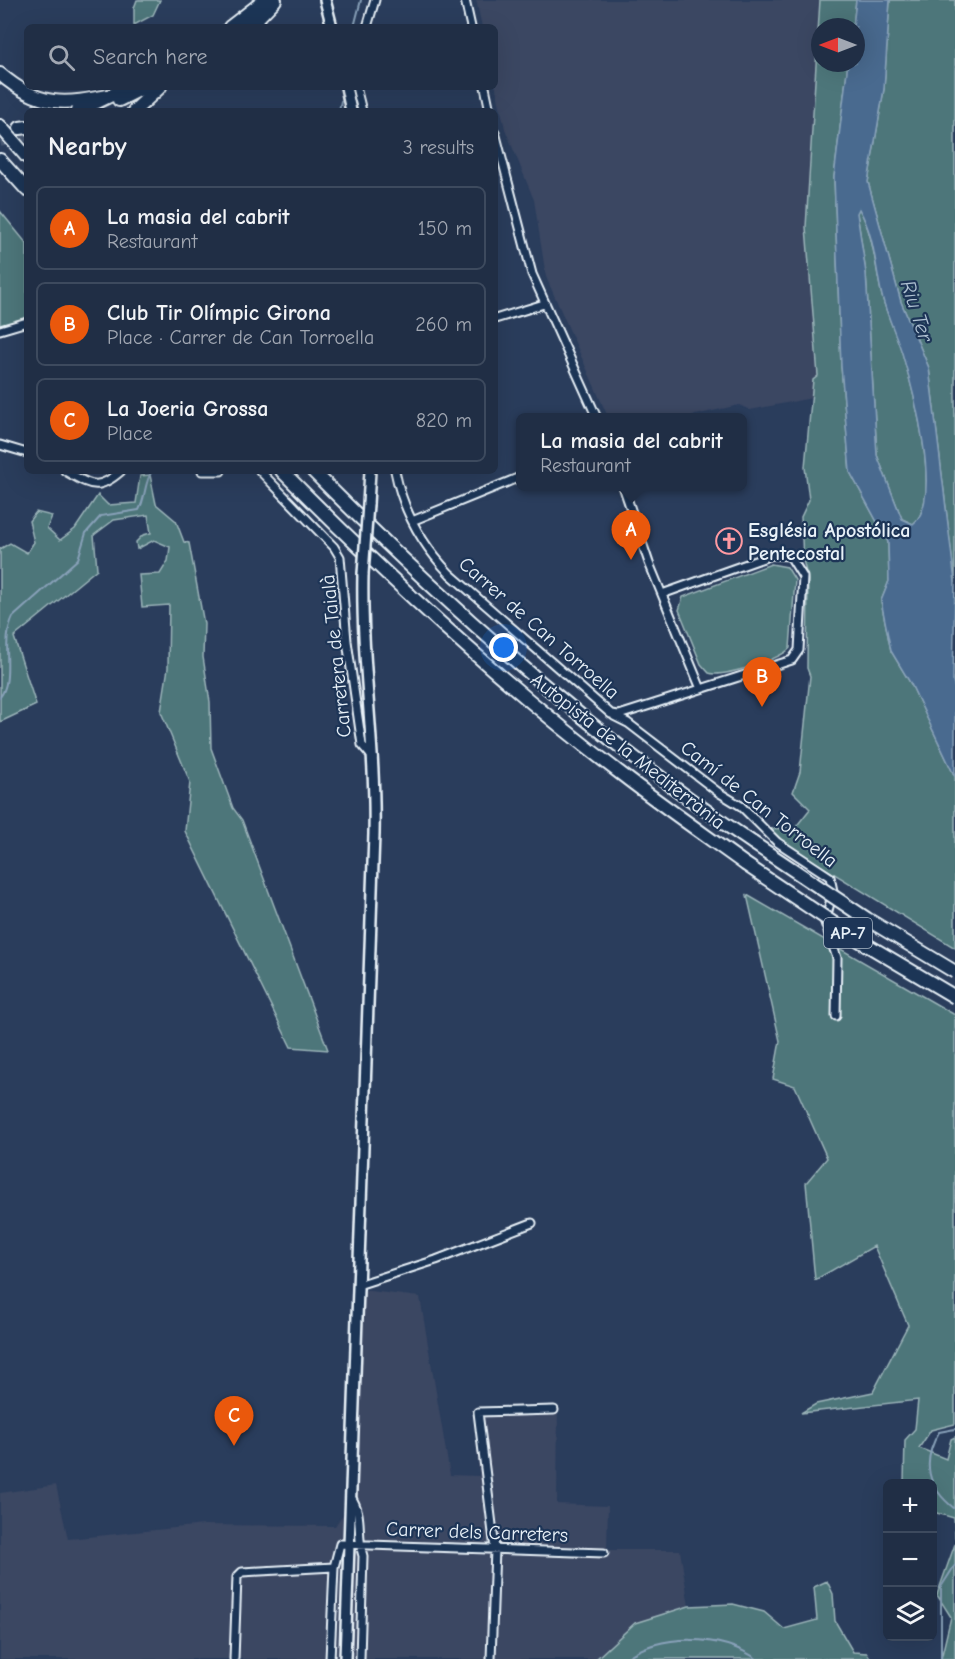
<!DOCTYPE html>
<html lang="en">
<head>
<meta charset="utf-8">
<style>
  :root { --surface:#202e45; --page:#28364c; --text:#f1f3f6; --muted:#a2a8b3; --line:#3d4a5e; --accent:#ea580c }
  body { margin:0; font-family:"Comic Neue",sans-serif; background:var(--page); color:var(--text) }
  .controls { position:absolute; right:18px; bottom:18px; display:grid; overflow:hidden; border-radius:9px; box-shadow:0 6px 24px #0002 }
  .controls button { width:54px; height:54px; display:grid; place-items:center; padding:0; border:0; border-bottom:2px solid var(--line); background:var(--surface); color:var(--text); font:30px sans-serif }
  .compass { position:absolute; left:811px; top:18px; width:54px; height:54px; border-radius:50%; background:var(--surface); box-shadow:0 6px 24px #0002; rotate:270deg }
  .you { position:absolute; left:504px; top:648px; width:21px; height:21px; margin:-15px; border:4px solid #fff; border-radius:50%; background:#1a73e8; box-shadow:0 0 0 9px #1a73e833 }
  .badge { display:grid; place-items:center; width:39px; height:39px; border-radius:50%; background:var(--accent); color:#fff; font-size:20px; font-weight:700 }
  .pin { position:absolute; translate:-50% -50px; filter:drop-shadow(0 2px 3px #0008) }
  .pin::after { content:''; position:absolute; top:32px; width:21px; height:18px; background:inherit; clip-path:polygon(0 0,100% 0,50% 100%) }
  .popup { position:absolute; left:516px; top:413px; width:231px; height:78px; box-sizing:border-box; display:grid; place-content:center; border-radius:9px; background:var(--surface); filter:drop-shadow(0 2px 4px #0005); font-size:20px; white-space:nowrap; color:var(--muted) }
  .popup b { font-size:22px; color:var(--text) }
  .popup::after { content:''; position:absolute; left:50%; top:100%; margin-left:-12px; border:12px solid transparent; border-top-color:var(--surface) }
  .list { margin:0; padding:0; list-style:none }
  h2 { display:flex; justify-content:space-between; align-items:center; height:78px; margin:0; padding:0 24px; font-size:26px }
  h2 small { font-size:20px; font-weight:400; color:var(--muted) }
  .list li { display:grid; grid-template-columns:39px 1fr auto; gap:18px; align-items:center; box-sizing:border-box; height:84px; margin:0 12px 12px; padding:0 12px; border:2px solid var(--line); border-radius:9px }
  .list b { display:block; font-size:22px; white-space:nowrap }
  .list p { margin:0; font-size:20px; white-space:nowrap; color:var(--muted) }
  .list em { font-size:20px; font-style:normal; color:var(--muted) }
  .icon { flex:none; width:33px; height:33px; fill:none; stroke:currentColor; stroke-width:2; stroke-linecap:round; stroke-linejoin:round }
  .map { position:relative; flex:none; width:955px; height:1659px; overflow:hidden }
  .search { position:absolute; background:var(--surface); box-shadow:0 6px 24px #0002; left:24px; top:24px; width:474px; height:66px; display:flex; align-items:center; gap:15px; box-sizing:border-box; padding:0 21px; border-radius:9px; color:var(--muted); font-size:22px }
  .panel { position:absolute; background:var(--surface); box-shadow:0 6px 24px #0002; left:24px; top:108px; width:474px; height:366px; border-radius:9px }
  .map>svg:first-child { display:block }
  .built { fill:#3a4662 }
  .green { fill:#4e767a; stroke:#9bb4b9; stroke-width:1.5 }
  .water { fill:#486b8f; stroke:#88a1b9; stroke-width:1.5; fill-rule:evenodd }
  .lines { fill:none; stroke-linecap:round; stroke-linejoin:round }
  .stream { stroke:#88a1b9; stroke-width:2 }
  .highway-tunnel { stroke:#465873; stroke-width:12; stroke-dasharray:12 6; stroke-linecap:butt }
  .street-casing { stroke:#e8f1f8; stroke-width:11 }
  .secondary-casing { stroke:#e8f1f8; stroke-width:14 }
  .highway-casing { stroke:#e8f1f8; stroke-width:16 }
  .street { stroke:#1d3557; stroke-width:7 }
  .secondary { stroke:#1d3557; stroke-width:9 }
  .highway { stroke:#1d3557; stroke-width:12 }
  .secondary-bridge-casing { stroke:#e8f1f8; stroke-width:14; stroke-linecap:butt }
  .highway-bridge-casing { stroke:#e8f1f8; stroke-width:16; stroke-linecap:butt }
  .secondary-bridge { stroke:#1d3557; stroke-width:9 }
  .highway-bridge { stroke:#1d3557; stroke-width:12 }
  .labels { text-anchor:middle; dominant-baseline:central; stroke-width:4.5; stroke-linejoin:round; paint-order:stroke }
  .shield { fill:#1d3557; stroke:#abb9c8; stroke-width:1.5 }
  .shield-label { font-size:18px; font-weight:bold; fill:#e8f1f8 }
  .poi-label { font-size:20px; font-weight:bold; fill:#e8f1f8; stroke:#1d3557; text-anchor:start }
  .street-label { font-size:20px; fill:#e8f1f8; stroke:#1d3557 }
  .water-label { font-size:21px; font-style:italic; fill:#b0c2d3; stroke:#1d3557 }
</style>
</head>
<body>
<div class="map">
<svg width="955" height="1659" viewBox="0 0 955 1659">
  <rect width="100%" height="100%" fill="#2a3d5c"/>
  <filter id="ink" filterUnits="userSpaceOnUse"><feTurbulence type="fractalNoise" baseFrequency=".0167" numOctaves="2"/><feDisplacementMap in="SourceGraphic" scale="12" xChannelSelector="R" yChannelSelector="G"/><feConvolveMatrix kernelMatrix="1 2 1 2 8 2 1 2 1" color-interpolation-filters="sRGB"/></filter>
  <g filter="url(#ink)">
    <path class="built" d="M476 0H820L810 259 818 376 813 380 812 398 750 410 739 405 687 417H608L546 277 534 200 505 129 495 84V27H482Z
      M362 1290 420 1297 450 1475 479 1476 473 1408 558 1407 557 1504 608 1506 607 1550H680L689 1606 635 1624 596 1659H0V1493L56 1485 68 1539 203 1525 335 1526 356 1495Z"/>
    <path class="green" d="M137 0H160L153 15 134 25V8Z
      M820 0H856L853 27H820V63H848L834 177 841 366 850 472 888 542 889 581 881 601 891 651 911 684 955 777V948L787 845 765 829 795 828 810 809 793 792 800 772 810 676 807 668 808 580 803 560 801 517 809 500 805 467 813 380 818 376 806 227Z
      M890 0H955V583L929 368 901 302 868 182 884 89Z
      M859 208C874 236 875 266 882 296 887 315 896 334 902 352 912 386 944 500 913 524L902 519 877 455 866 273 857 213Z
      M0 211 27 244V319L0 326Z
      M150 475 156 504 176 521 184 542 189 543 204 624 203 657 210 702 211 748 233 808 242 820 328 1050 291 1047 185 831 190 782 161 712 168 668 169 605 142 607 139 575 160 574 168 561 170 547 154 540 137 549 136 542 143 535 151 533 148 515 114 520 94 535 97 569 14 637 36 705 0 722V549L10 543 27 553 34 542 29 521 36 512 52 516 47 528 60 540 75 529 98 495 108 505 136 503 140 476Z
      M771 564 787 567 795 580 790 648C781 659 722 678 709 673L701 664 679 610 683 597Z
      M747 895 955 1015V1424L931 1430 919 1448 946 1459 951 1439 955 1437V1538L954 1518 933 1512 932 1484 904 1483 905 1440 915 1429 918 1400 801 1413 816 1404 873 1392 908 1325 874 1246 815 1280 806 1183 827 1158 795 1086 773 1079 780 1041Z
      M955 1544V1659H941L951 1617 937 1595Z
      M827 1581 833 1594 835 1621 853 1652 867 1653 871 1659H596L635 1623 689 1606 733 1604 764 1612 784 1629 817 1620 814 1587Z"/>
    <path class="water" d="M856 0H890L884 89 868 182 901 302 929 368 955 582 953 681 955 689V777L911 684 891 651 881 601 889 581 888 542 850 472 841 366 834 177 848 63H856V27H853ZM859 209C875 236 875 266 882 296 887 316 896 334 902 353 912 386 944 500 913 524L902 519 877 455 866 273 857 213Z"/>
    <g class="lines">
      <path class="stream" d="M354 27 361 0
        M339 111 341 101
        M0 697C15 679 0 644 13 617L78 559 86 533 101 516 139 510C146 497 144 483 152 471
        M955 1429 939 1432C921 1463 927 1487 955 1509
        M625 1659C660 1633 721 1634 757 1659
        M941 1659V1587L955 1565"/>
      <path class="highway-tunnel" d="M0 141 26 135"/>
      <g class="street-casing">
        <path id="street" d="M465 0 471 27
          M367 27 375 0
          M356 87 362 111
          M485 87 490 111
          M495 132 532 274 597 418
          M495 319 544 304
          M0 330 27 322
          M0 445 27 453
          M65 471C91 485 97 492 121 471
          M202 471H221
          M260 471 334 547 340 557 347 641 362 745 373 758
          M395 471C403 511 422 545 450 574L611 714 619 715 792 660 799 650 803 577 790 556 772 555 662 594
          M623 486 649 563 701 689
          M412 521 520 477
          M614 716 628 723 718 792 741 806 777 842 830 877 833 891 825 923 837 958 836 1016
          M358 1285 436 1260 532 1223
          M351 1497C364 1515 356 1536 363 1556L360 1659
          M234 1659 237 1577 242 1572 334 1567
          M330 1659 334 1567 340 1544 604 1553
          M491 1659 495 1549 478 1412 554 1410"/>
      </g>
      <g class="secondary-casing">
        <path id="secondary" d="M325 0 332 27
          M346 87 351 111
          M368 504 370 471
          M345 1659 374 834C376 747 361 661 363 574"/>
      </g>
      <g class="highway-casing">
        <path id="highway" d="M230 27 265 0
          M249 27 275 0
          M0 74C40 108 64 105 113 95
          M119 100 145 87
          M78 111 128 87
          M134 111 160 87
          M0 126 27 157
          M20 128 27 127
          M0 160 27 190
          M282 471C389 579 502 684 624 776 663 806 705 835 745 864
          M313 471C448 607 594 737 753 843"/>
      </g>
      <use href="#street" class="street"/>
      <use href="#secondary" class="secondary"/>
      <use href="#highway" class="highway"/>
      <g class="secondary-bridge-casing">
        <path id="secondary-bridge" d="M363 574 368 504"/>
      </g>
      <g class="highway-bridge-casing">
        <path id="highway-bridge" d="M753 843 867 919 955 972
          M745 864 857 939 955 997"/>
      </g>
      <use href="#secondary-bridge" class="secondary-bridge"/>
      <use href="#highway-bridge" class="highway-bridge"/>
    </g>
  </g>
  <defs>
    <g id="church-ring" transform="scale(1.35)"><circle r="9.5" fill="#1d3557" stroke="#ff9aa2" stroke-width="1.5"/><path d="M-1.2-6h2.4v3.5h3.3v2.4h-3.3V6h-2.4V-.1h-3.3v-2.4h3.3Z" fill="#ff9aa2"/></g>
  </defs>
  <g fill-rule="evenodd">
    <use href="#church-ring" x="729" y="541"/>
  </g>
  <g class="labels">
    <rect class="shield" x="824" y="918" width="48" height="30" rx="4.5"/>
    <g class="shield-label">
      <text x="848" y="933">AP-7</text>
    </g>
    <g class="poi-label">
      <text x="748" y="530">Església Apostólica<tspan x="748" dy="23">Pentecostal</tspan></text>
    </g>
    <g class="street-label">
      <text transform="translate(539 628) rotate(41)">Carrer de Can Torroella</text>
      <text transform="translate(336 656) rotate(-96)">Carretera de Taialà</text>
      <text transform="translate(628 751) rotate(38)">Autopista de la Mediterrània</text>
      <text transform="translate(759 804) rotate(38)">Camí de Can Torroella</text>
      <text transform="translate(477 1532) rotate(2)">Carrer dels Carreters</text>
    </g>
    <g class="water-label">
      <text transform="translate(917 311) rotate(72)">Riu Ter</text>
    </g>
  </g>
</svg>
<div class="controls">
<button>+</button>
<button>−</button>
<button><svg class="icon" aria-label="layers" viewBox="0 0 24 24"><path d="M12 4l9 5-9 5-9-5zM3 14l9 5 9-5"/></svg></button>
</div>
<svg class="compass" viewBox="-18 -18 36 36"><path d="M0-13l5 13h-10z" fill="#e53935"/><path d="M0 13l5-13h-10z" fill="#a2a8b3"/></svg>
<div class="you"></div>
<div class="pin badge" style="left:631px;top:560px">A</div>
<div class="popup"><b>La masia del cabrit</b>Restaurant</div>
<div class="pin badge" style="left:762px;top:707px">B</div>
<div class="pin badge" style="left:234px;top:1446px">C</div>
<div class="search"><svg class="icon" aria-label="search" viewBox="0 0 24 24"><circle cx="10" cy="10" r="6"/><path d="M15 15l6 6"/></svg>Search here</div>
<section class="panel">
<h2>Nearby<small>3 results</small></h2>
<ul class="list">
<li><span class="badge">A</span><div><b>La masia del cabrit</b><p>Restaurant</p></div><em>150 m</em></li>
<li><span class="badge">B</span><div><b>Club Tir Olímpic Girona</b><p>Place · Carrer de Can Torroella</p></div><em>260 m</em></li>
<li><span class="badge">C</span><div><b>La Joeria Grossa</b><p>Place</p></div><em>820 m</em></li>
</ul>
</section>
</div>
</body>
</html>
